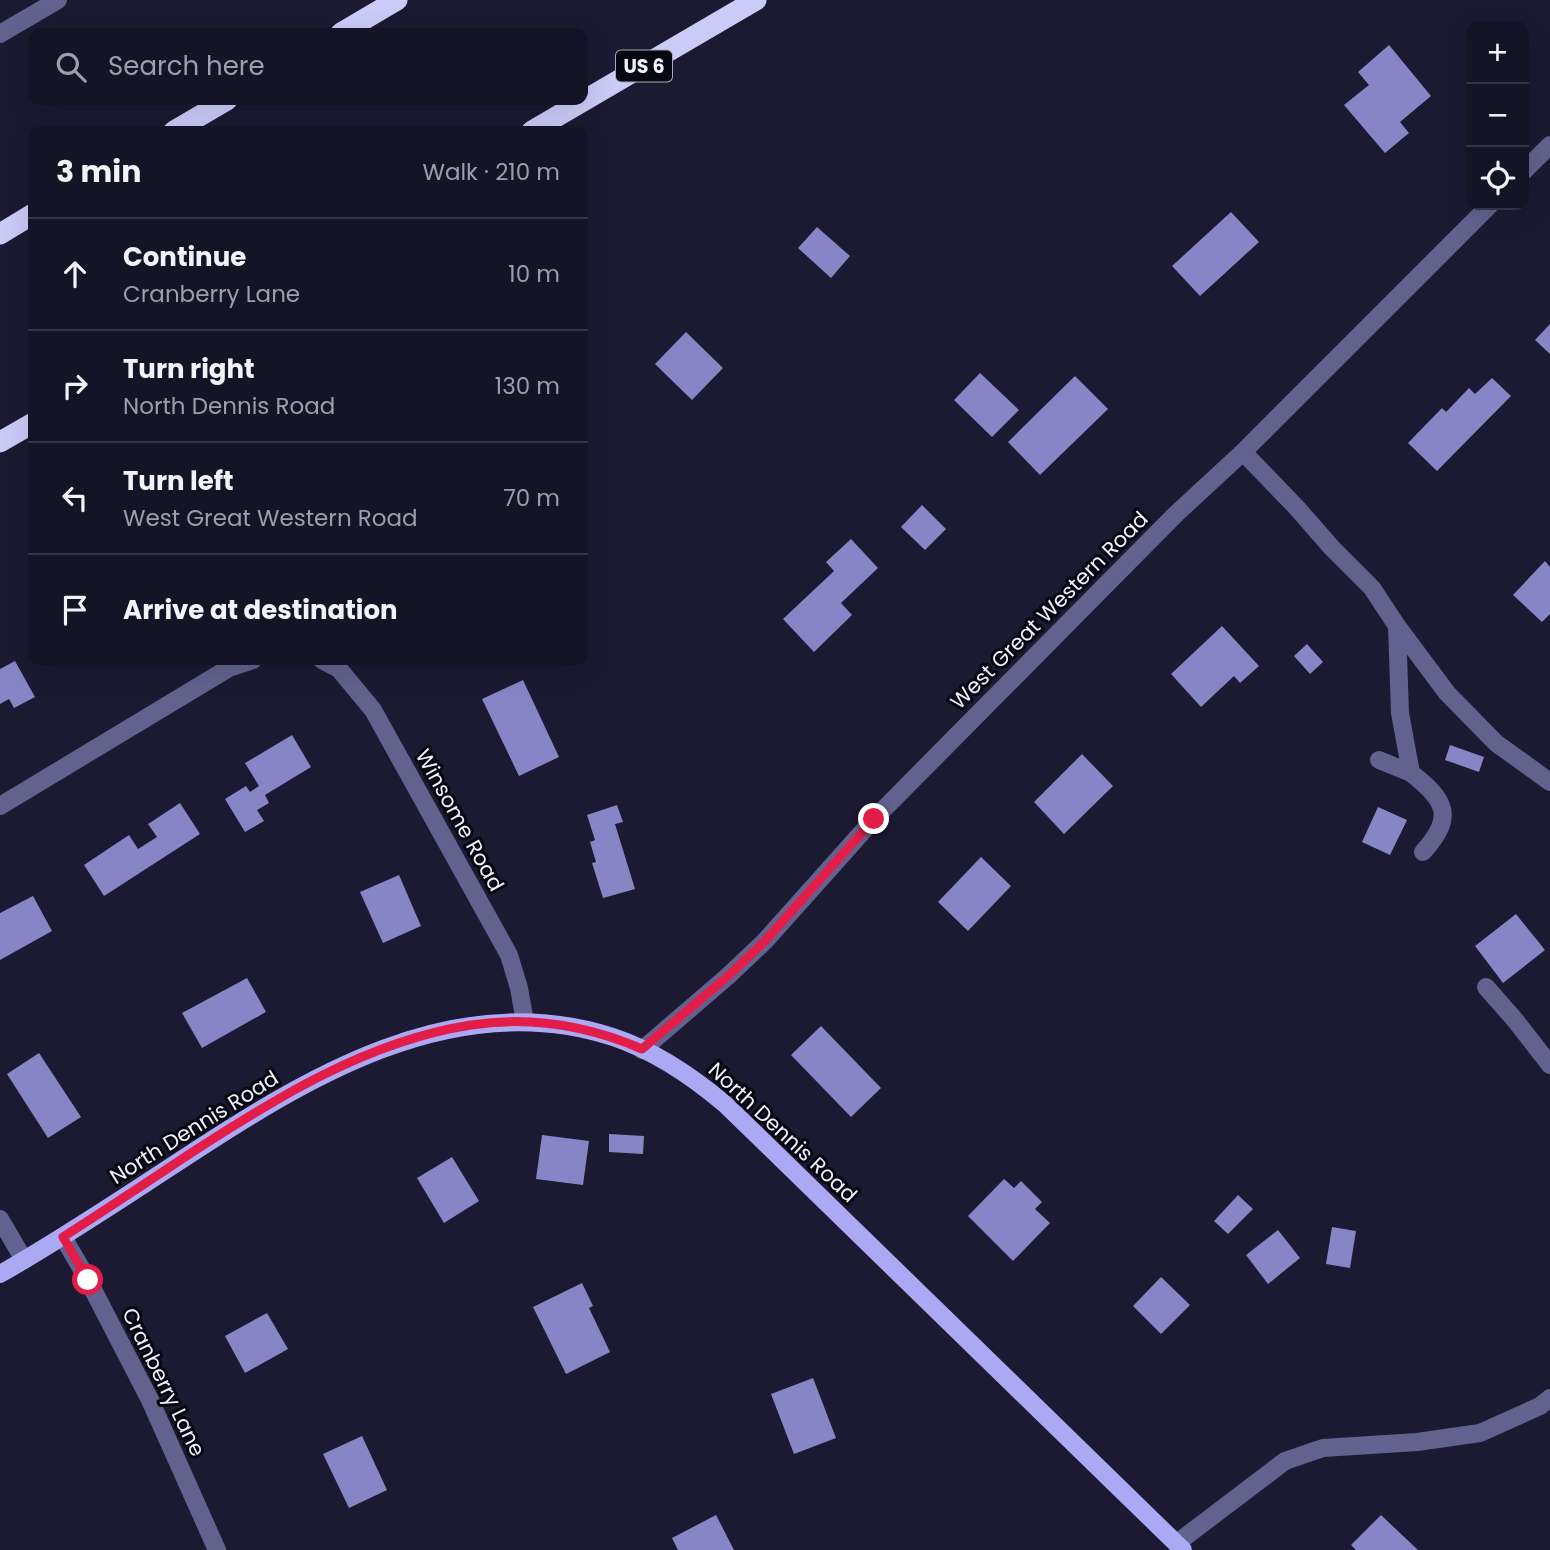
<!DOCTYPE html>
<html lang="en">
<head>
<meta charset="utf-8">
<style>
  :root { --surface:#141426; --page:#212132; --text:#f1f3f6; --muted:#9d9ea7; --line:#333343 }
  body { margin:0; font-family:Poppins,sans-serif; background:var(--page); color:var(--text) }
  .controls { position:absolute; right:21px; top:21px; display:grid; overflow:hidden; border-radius:14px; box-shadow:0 7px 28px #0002 }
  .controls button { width:63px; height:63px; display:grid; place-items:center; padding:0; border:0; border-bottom:2px solid var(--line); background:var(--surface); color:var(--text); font:35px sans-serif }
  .stop { position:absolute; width:21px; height:21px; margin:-16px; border:5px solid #e11d48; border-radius:50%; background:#fff }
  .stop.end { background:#e11d48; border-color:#fff; box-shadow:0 2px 7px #0008 }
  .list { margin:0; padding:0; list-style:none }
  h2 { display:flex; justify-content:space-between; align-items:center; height:91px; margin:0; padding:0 28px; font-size:30px }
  h2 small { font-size:23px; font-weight:400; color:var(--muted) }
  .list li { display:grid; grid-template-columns:46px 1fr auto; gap:21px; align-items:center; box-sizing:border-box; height:112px; padding:0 28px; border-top:2px solid var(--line) }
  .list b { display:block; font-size:26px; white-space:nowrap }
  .list p { margin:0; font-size:23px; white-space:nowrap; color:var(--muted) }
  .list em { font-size:23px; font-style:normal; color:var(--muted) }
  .icon { flex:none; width:38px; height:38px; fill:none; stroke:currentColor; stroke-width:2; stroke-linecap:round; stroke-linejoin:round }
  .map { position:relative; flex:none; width:1550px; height:1550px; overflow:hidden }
  .search { position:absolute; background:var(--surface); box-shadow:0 7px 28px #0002; left:28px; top:28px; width:560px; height:77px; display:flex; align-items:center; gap:18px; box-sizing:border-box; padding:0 24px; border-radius:14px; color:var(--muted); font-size:26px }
  .panel { position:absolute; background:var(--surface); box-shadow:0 7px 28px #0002; left:28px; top:126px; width:560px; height:539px; border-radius:14px }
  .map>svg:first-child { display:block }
  .building { fill:#8785c5 }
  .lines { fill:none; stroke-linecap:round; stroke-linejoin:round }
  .minor { stroke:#63628e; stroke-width:18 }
  .major { stroke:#aba9f3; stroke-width:18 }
  .highway { stroke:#cbcbf8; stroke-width:21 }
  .route { stroke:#e11d48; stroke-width:9 }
  .labels { text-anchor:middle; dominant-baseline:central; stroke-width:6; stroke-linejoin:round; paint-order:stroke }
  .shield { fill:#070711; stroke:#aaaab7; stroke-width:2 }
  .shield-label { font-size:19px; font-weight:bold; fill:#f0f0fe }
  .street-label { font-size:21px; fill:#f0f0fe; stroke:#070711 }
</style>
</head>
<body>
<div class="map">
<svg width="1550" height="1550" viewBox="0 0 1550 1550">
  <rect width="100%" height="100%" fill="#1b1a32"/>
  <path class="building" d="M1389 45 1431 96 1400 122 1409 133 1385 153 1344 105 1369 85 1358 72Z
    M1231 212 1259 242 1200 296 1172 266Z
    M817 227 850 256 831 278 798 248Z
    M1550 324V354L1535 340Z
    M686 332 723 368 692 400 655 364Z
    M980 373 1019 410 992 437 954 400Z
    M1075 376 1108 409 1040 475 1008 442Z
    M1492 378 1511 396 1437 471 1408 443 1442 408 1446 412 1469 388 1475 394Z
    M922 505 946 529 925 550 901 527Z
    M851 539 878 568 841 603 852 615 814 652 783 619 834 571 826 562Z
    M1545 561 1550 567V614L1542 622 1513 595Z
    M1222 626 1259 666 1240 683 1234 676 1201 707 1171 674Z
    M1307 644 1323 662 1310 674 1294 656Z
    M15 661 35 697 14 708 9 699 0 704V669Z
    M523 680 559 757 519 776 482 699Z
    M292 735 311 767 265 795 269 803 257 810 264 821 245 832 225 799 246 786 250 792 259 786 245 763Z
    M1450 745 1484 757 1479 772 1445 760Z
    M1082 754 1113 786 1064 834 1034 802Z
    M180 803 200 834 104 896 84 865 129 835 138 849 157 837 148 824Z
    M617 805 623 822 615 824 635 889 603 898 592 863 596 862 590 842 595 840 587 815Z
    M1378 807 1407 820 1390 855 1362 842Z
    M981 857 1011 886 968 931 938 902Z
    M399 875 421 926 383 943 360 892Z
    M33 896 52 931 0 960V913Z
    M1516 914 1545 950 1503 983 1475 946Z
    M247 978 266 1012 202 1048 182 1013Z
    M821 1026 881 1088 851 1117 791 1055Z
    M39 1053 81 1117 48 1138 7 1074Z
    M609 1134 644 1136 643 1154 609 1152Z
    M542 1135 589 1141 583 1185 536 1179Z
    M452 1157 479 1201 444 1223 417 1178Z
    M1004 1179 1014 1188 1021 1181 1042 1202 1035 1209 1050 1223 1013 1261 968 1216Z
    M1238 1195 1253 1209 1228 1234 1214 1221Z
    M1332 1227 1356 1231 1350 1268 1326 1264Z
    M1278 1230 1300 1258 1268 1284 1246 1255Z
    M1161 1277 1190 1305 1161 1334 1133 1306Z
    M582 1283 593 1306 589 1308 610 1352 566 1374 533 1307Z
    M267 1313 288 1349 245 1373 225 1336Z
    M813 1378 836 1438 794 1454 771 1394Z
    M362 1436 387 1490 349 1508 323 1454Z
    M716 1515 734 1550H678L672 1538Z
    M1381 1515 1418 1550H1356L1351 1545Z"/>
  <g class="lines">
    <path class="minor" d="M0 34 58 0
      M1524 171 1550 145
      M1243 452 1297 508 1332 548 1372 588 1397 626 1447 693 1496 743 1550 782
      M322 660 339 669 373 710 509 955 519 988 525 1022
      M1379 760 1411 773 1400 713 1397 626
      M1411 773C1446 800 1455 817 1423 852
      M0 806 229 668 253 660
      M1486 987 1515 1020 1550 1065
      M642 1050 728 976 765 941 874 819 1177 513 1243 452 1490 205
      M0 1219 24 1260
      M63 1237 88 1280 150 1400 217 1550
      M1177 1543 1285 1461 1323 1448 1417 1442 1480 1433 1540 1406 1550 1398"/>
    <path class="major" d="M0 1274C60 1240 118 1201 175 1164 304 1079 453 985 613 1037 655 1051 693 1077 726 1105L1183 1550"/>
    <path class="highway" d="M341 33 397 0
      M174 131 227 100
      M532 131 756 0
      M0 234 33 214
      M0 442 33 423"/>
  </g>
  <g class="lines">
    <path class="route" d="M88 1280 63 1237C105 1210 146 1183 188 1155 274 1099 367 1041 471 1025 529 1016 588 1026 642 1049L728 976 765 941 874 819"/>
  </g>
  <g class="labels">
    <rect class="shield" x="616" y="50.5" width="56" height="31" rx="5"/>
    <g class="shield-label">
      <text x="644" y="66">US 6</text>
    </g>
    <g class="street-label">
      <text transform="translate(1049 610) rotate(-45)">West Great Western Road</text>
      <text transform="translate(460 820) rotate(61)">Winsome Road</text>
      <text transform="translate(194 1127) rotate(-32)">North Dennis Road</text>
      <text transform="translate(783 1132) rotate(43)">North Dennis Road</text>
      <text transform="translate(164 1382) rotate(64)">Cranberry Lane</text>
    </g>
  </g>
</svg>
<div class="controls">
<button>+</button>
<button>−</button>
<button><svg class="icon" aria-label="locate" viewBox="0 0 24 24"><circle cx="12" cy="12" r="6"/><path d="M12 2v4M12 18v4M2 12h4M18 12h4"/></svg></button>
</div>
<div class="stop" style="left:88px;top:1280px"></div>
<div class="stop end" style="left:874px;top:819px"></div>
<div class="search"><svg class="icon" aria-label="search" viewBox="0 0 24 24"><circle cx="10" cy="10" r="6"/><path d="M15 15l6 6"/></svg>Search here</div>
<section class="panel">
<h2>3 min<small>Walk · 210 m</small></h2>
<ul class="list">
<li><svg class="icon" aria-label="ahead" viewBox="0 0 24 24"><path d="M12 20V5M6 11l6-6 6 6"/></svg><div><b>Continue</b><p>Cranberry Lane</p></div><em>10 m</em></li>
<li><svg class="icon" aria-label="right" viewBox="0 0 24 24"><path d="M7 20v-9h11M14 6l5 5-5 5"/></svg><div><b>Turn right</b><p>North Dennis Road</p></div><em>130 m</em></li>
<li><svg class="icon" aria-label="left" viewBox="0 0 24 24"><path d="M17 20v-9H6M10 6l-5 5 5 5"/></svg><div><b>Turn left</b><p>West Great Western Road</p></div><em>70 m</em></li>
<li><svg class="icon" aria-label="arrive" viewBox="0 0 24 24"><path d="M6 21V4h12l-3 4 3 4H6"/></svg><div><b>Arrive at destination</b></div></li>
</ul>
</section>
</div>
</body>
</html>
